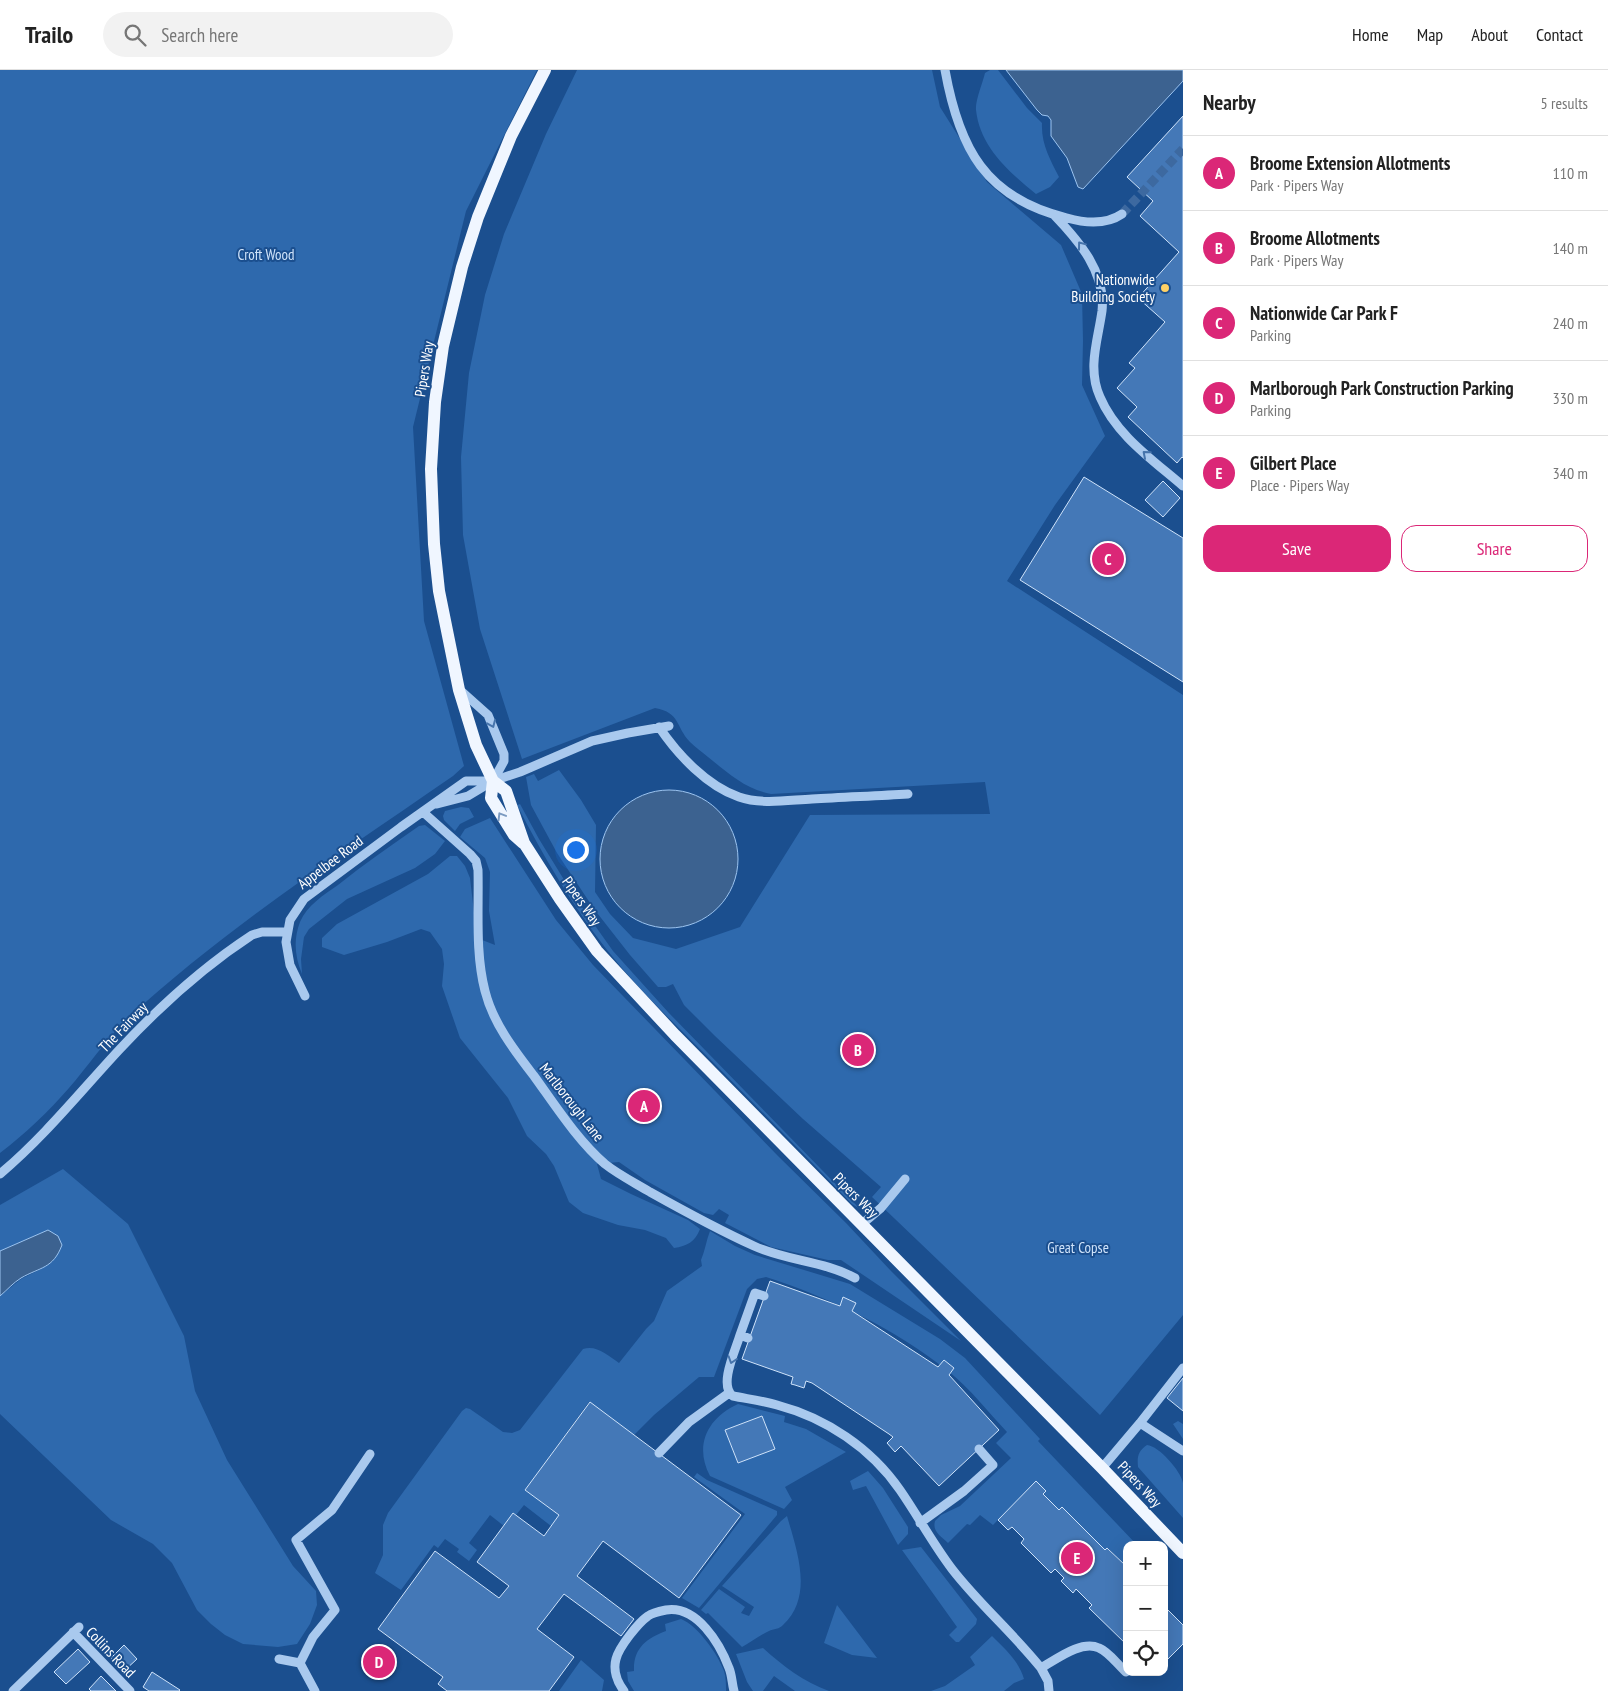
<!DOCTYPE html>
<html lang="en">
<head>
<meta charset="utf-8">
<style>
  :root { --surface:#fff; --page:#f2f2f2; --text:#222; --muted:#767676; --line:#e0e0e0; --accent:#db2777 }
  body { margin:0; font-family:"PT Sans Narrow",sans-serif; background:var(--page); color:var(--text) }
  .controls { position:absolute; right:15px; bottom:15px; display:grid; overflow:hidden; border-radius:10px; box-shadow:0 5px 20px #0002 }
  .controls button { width:45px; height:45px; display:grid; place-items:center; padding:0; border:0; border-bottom:1px solid var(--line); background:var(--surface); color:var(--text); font:25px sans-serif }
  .you { position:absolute; left:575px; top:779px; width:18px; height:18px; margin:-12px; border:4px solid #fff; border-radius:50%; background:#1a73e8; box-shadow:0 0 0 8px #1a73e833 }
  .badge { display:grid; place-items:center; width:32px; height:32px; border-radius:50%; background:var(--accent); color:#fff; font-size:16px; font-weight:700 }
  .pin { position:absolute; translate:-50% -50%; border:2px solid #fff; box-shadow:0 1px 5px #0006 }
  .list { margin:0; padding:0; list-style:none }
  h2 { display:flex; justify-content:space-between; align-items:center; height:65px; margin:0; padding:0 20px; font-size:21px }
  h2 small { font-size:16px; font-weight:400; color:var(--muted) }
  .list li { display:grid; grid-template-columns:32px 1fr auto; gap:15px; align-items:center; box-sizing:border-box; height:75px; padding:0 20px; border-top:1px solid var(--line) }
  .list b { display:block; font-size:19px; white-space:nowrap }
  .list p { margin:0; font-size:16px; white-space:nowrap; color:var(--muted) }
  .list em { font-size:16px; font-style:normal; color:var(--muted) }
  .actions { display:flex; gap:10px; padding:15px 20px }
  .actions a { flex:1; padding:11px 0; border:1px solid var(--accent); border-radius:15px; text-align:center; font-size:18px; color:var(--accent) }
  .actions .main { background:var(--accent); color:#fff }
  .icon { flex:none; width:28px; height:28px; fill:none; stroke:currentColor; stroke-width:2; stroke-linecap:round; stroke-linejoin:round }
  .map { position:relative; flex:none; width:1183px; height:1621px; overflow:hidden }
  header { display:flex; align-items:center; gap:30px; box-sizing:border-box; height:70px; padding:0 25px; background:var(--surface); border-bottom:1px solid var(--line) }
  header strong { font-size:24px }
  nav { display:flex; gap:28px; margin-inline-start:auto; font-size:18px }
  .search { width:350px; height:45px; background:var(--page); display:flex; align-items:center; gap:12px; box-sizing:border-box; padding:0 18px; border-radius:28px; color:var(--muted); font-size:19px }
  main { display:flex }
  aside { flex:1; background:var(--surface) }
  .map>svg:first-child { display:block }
  .green { fill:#2e69ad; fill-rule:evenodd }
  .water { fill:#3c6290; stroke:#9cc4f0 }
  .building { fill:#4478b7; stroke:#cfe3fa }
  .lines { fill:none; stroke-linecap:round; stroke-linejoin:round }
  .minor-tunnel { stroke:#3d69a0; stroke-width:9; stroke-dasharray:9 4.5; stroke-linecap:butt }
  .minor { stroke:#a9c9ee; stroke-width:9 }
  .major { stroke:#f0f6ff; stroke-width:12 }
  .oneway { stroke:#4674ac }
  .oneway2 { stroke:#7b9ac1 }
  .poi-dot { fill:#ffd166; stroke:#1b4f8f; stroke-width:2 }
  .labels { text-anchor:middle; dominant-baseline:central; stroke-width:4; stroke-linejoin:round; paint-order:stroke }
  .park-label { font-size:15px; fill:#cfe3fa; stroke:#1b4f8f }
  .poi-label { font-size:15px; fill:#fff; stroke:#1b4f8f; text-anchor:end }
  .street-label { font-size:15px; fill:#fff; stroke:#1b4f8f }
</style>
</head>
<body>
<header>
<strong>Trailo</strong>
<div class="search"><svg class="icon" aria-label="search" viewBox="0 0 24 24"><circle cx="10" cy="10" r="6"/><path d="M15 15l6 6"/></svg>Search here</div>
<nav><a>Home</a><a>Map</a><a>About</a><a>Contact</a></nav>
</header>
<main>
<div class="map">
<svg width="1183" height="1621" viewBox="0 0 1183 1621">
  <rect width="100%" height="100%" fill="#1b4f8f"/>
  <path class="green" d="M0 0H537L466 141 413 357 424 551 464 696 453 706C342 783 225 858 125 951 105 971 88 996 69 1018 49 1041 25 1064 0 1083Z
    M577 0H932L940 37 987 112 1061 175 1082 224 1083 271 1082 315 1105 366 1055 435 1007 511 1183 625V1245L1100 1345 872 1127 881 1117 803 1049 715 966 684 935 673 914 666 917H658L630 885 594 839 557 783 531 735 526 707 534 704 538 711 559 700 581 730 596 755 595 822 610 844 633 868 676 879 740 857 810 745 990 744 985 712 771 724C745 719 728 703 708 687 702 682 695 677 690 672 675 656 681 643 655 638L522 689 480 559 463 465 461 387 469 303 485 225 504 164 546 64Z
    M990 0H998L1027 38 1042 53C1041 74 1050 89 1059 107L1050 117 1036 124C1009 102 980 77 976 40 975 31 983 12 985 3Z
    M520 734 539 769 574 826 613 881 668 942 860 1139 852 1134C804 1084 755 1035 706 985 672 951 637 918 607 880 572 835 543 786 517 735Z
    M461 737 469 738 474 747 460 754 455 761 444 750 443 746 445 741Z
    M490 748 556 850 593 895 778 1086 846 1153 891 1201 961 1271 841 1190H828L771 1177 725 1153 729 1145 719 1139 713 1145 704 1143 645 1110 619 1092 597 1094 601 1109 631 1124 688 1150 700 1159C695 1172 687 1176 674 1178L666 1168 645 1160 618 1155 583 1143 569 1132 554 1096 546 1084 527 1066 508 1028 460 968 442 916 444 894 442 879 430 862 421 859 387 872 344 885 322 877V868L337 854 428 804 450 786H457L465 796 470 808 477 868 495 875 489 841 490 802 485 788 460 767 465 759Z
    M425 755 445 771 435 784 415 798 347 829 309 859 304 867 301 889 302 904C295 887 293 870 300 852 307 835 324 825 338 815 364 794 392 775 419 756Z
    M63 1099 128 1154 184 1266 195 1321 227 1390 293 1496 316 1521 317 1535 310 1554 297 1574 278 1577 243 1574 225 1565 211 1554 197 1540 172 1493 153 1474 111 1450 0 1344V1226L21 1209 41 1199 48 1160 0 1181V1135Z
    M710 1161 735 1176 755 1185 850 1214 940 1269 965 1288 1040 1369 1038 1371 1137 1475H1127V1507L1123 1503 1126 1500 1123 1497 1125 1495 1108 1478 1105 1480C1081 1460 1051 1440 1036 1411L993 1455 980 1445 970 1455 967 1454 948 1473C941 1466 932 1462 935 1451L941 1445 960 1436 1011 1388 996 1373 1007 1362C988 1342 970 1318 948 1301 895 1259 831 1228 766 1207L757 1209 747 1219 714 1307H699L654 1345 634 1365 589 1332 525 1420 559 1445 551 1456 524 1435 516 1445 513 1443 504 1456 490 1445 469 1473 477 1480 469 1491 457 1482 459 1479 445 1469 438 1478 434 1475 401 1520 375 1503 383 1485V1455L388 1443 462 1341 466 1338 470 1339 503 1362 512 1363 520 1360 583 1279C597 1275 607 1285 619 1293L646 1259 654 1251 667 1221 702 1196 701 1190C705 1181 706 1171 710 1161Z
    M738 1334 785 1346 784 1352 806 1359 846 1382 785 1417 792 1430 784 1439 710 1406C694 1376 707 1348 738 1334ZM762 1346 775 1379 738 1393 725 1360Z
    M1178 1351 1183 1354V1369L1173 1354Z
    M1147 1375C1159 1376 1181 1401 1183 1413 1183 1424 1183 1437 1183 1448L1138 1397C1137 1387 1138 1381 1147 1375Z
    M868 1401 883 1418 908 1457V1464L898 1475 866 1416 853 1420 850 1411Z
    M697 1403 707 1410 777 1441V1445L699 1538 682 1528 745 1444 694 1407Z
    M787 1446C797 1481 814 1526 783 1555 780 1559 773 1559 769 1561 760 1565 751 1572 742 1577L708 1543 706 1544 701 1540 719 1519 745 1537 741 1543 749 1546 754 1537 722 1516 781 1451Z
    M921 1477 977 1549 976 1554 959 1572H956L949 1565 957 1557 902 1480Z
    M837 1535 877 1588 852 1585 824 1573Z
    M681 1549C697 1555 718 1584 724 1601 726 1607 726 1615 726 1621H634L628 1611 627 1602 634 1601C633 1578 647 1568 666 1561L665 1554Z
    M992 1566C1005 1579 1019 1591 1024 1609L1014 1613 1004 1621H931L945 1616 975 1595 970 1587Z
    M763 1578C783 1596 804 1612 829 1621H795L774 1606 763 1621H753L747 1612 736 1584Z
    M581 1590 604 1610 602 1621H559Z"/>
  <path class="water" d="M1006 0H1183V11L1083 119 1078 117 1067 88 1051 66V50L1048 46 1042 45 1037 40Z
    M600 789a69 69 0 1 1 138 0a69 69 0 1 1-138 0Z
    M48 1160 58 1166 62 1175C53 1199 40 1197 21 1208 13 1213 7 1220 0 1226V1181Z"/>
  <path class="building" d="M1183 46V388L1182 387 1177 393 1128 347 1137 337 1117 318 1135 298 1129 293 1165 252 1138 228 1179 182 1140 146 1153 131 1127 107Z
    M1084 407 1183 468V612L1020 510Z
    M1163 411 1180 428 1163 447 1145 430Z
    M770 1211 840 1236 843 1227 856 1233 852 1241 938 1297 944 1290 954 1298 949 1305 999 1360 939 1416 901 1376 895 1382 887 1373 893 1367 889 1364 812 1313 806 1311 804 1318 795 1315 791 1314 793 1307 742 1289Z
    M1183 1308V1341L1167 1328Z
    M590 1332 741 1445 679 1528 603 1471 577 1506 634 1549 621 1566 564 1524 537 1559 574 1587 549 1621H447L438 1614 443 1607 378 1559 435 1481 499 1528 509 1516 477 1492 513 1443 544 1466 559 1445 525 1420Z
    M762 1346 775 1379 738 1393 725 1360Z
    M1036 1411 1046 1421 1043 1424 1059 1440 1062 1437 1105 1480 1107 1478 1125 1495 1123 1497 1126 1500 1123 1503 1127 1507V1575L1089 1538 1092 1535 1076 1519 1073 1523 1061 1511 1064 1508 1055 1499 1051 1503 1021 1473 1024 1469 1012 1457 1008 1460 998 1450Z
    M1164 1536 1183 1555V1574L1164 1593Z
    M124 1575 137 1589 124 1601 111 1588Z
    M78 1579 90 1592 66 1614 54 1602Z
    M152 1602 180 1620 179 1621H149L143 1617Z
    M101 1606 116 1621H91L89 1619Z"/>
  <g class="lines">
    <path class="minor-tunnel" d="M1122 144 1183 79"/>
    <path class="minor" d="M945 0C959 78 985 128 1067 148 1085 153 1106 155 1122 144
      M1054 145C1079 171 1106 202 1102 241 1098 270 1087 298 1100 327 1116 365 1153 390 1183 416
      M460 620 488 645 504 684V691L493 711
      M659 657C678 685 707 716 739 727 762 735 789 730 812 729 844 727 876 726 908 724
      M437 734 468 726 493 711 520 702 592 671 628 663 669 656
      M423 742 470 784 476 791 478 800C479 840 475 882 485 921 493 953 514 980 534 1006 555 1035 578 1071 605 1094 619 1105 635 1113 650 1122 684 1141 719 1160 754 1176 787 1191 824 1191 855 1208
      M305 926 290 895 286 872 290 850 304 829 401 757 466 711H493
      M0 1104C44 1067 80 1022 119 980 159 937 203 897 252 865L262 862H287
      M862 1154 881 1138 905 1109
      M740 1265 755 1223 764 1226
      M748 1268 740 1265C736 1279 718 1316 733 1326 748 1329 763 1331 777 1335 826 1348 871 1378 900 1420 918 1446 933 1474 952 1499 979 1534 1013 1563 1041 1598L1048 1611 1049 1621
      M1140 1353 1183 1381
      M659 1383 689 1352 729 1323
      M1102 1398 1140 1353 1183 1298
      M920 1453 964 1421 993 1395 979 1379
      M73 1562 130 1621
      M279 1589 300 1593
      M1041 1598C1057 1589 1081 1570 1099 1578 1109 1582 1118 1595 1126 1602
      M13 1621 79 1557
      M315 1621 300 1593 313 1567 335 1540 296 1470 332 1440 370 1384
      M624 1621C617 1612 613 1600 616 1589 619 1577 638 1553 648 1546 652 1543 661 1541 666 1540 697 1535 720 1574 729 1598 732 1605 732 1614 734 1621"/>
    <path class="major" d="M545 0 511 66 478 147 462 197 443 276 435 332 431 399 434 474 439 521 459 620 476 675 493 711 506 721 524 773 560 829 597 881 675 965 1102 1398 1183 1483
      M493 711 491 728 514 765 523 773"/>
  </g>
  <defs><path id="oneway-chevron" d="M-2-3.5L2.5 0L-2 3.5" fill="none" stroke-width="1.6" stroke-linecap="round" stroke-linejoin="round" transform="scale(1.25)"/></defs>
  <g class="oneway">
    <use href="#oneway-chevron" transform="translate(1081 175) rotate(-127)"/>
    <use href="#oneway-chevron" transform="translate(1146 384) rotate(-139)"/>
    <use href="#oneway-chevron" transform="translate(492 654) rotate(67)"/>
    <use href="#oneway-chevron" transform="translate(732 1290) rotate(108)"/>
  </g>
  <use class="oneway2" href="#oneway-chevron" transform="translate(501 746) rotate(-121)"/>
  <circle class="poi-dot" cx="1165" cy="218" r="5"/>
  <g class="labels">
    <g class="park-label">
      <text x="266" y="184">Croft Wood</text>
      <text x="1078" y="1177">Great Copse</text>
    </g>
    <g class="poi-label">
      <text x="1155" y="209">Nationwide<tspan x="1155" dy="17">Building Society</tspan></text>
    </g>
    <g class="street-label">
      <text transform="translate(424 299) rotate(-81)">Pipers Way</text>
      <text transform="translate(330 792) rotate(-37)">Appelbee Road</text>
      <text transform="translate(582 831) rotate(55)">Pipers Way</text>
      <text transform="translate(123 957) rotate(-46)">The Fairway</text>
      <text transform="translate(572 1032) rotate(52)">Marlborough Lane</text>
      <text transform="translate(856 1125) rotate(45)">Pipers Way</text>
      <text transform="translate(1140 1414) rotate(47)">Pipers Way</text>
      <text transform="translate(111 1582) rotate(46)">Collins Road</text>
    </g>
  </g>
</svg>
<div class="controls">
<button>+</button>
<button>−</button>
<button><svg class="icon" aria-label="locate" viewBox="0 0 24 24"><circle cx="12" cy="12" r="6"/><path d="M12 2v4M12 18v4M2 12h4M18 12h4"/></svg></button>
</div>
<div class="you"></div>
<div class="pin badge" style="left:644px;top:1036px">A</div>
<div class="pin badge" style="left:858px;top:980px">B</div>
<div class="pin badge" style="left:1108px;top:489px">C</div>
<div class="pin badge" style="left:379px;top:1592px">D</div>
<div class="pin badge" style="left:1077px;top:1488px">E</div>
</div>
<aside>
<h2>Nearby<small>5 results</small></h2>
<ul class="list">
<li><span class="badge">A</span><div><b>Broome Extension Allotments</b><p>Park · Pipers Way</p></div><em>110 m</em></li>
<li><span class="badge">B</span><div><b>Broome Allotments</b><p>Park · Pipers Way</p></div><em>140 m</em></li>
<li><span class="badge">C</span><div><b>Nationwide Car Park F</b><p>Parking</p></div><em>240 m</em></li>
<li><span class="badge">D</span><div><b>Marlborough Park Construction Parking</b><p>Parking</p></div><em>330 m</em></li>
<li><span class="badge">E</span><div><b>Gilbert Place</b><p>Place · Pipers Way</p></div><em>340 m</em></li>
</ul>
<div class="actions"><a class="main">Save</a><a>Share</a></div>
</aside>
</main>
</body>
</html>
